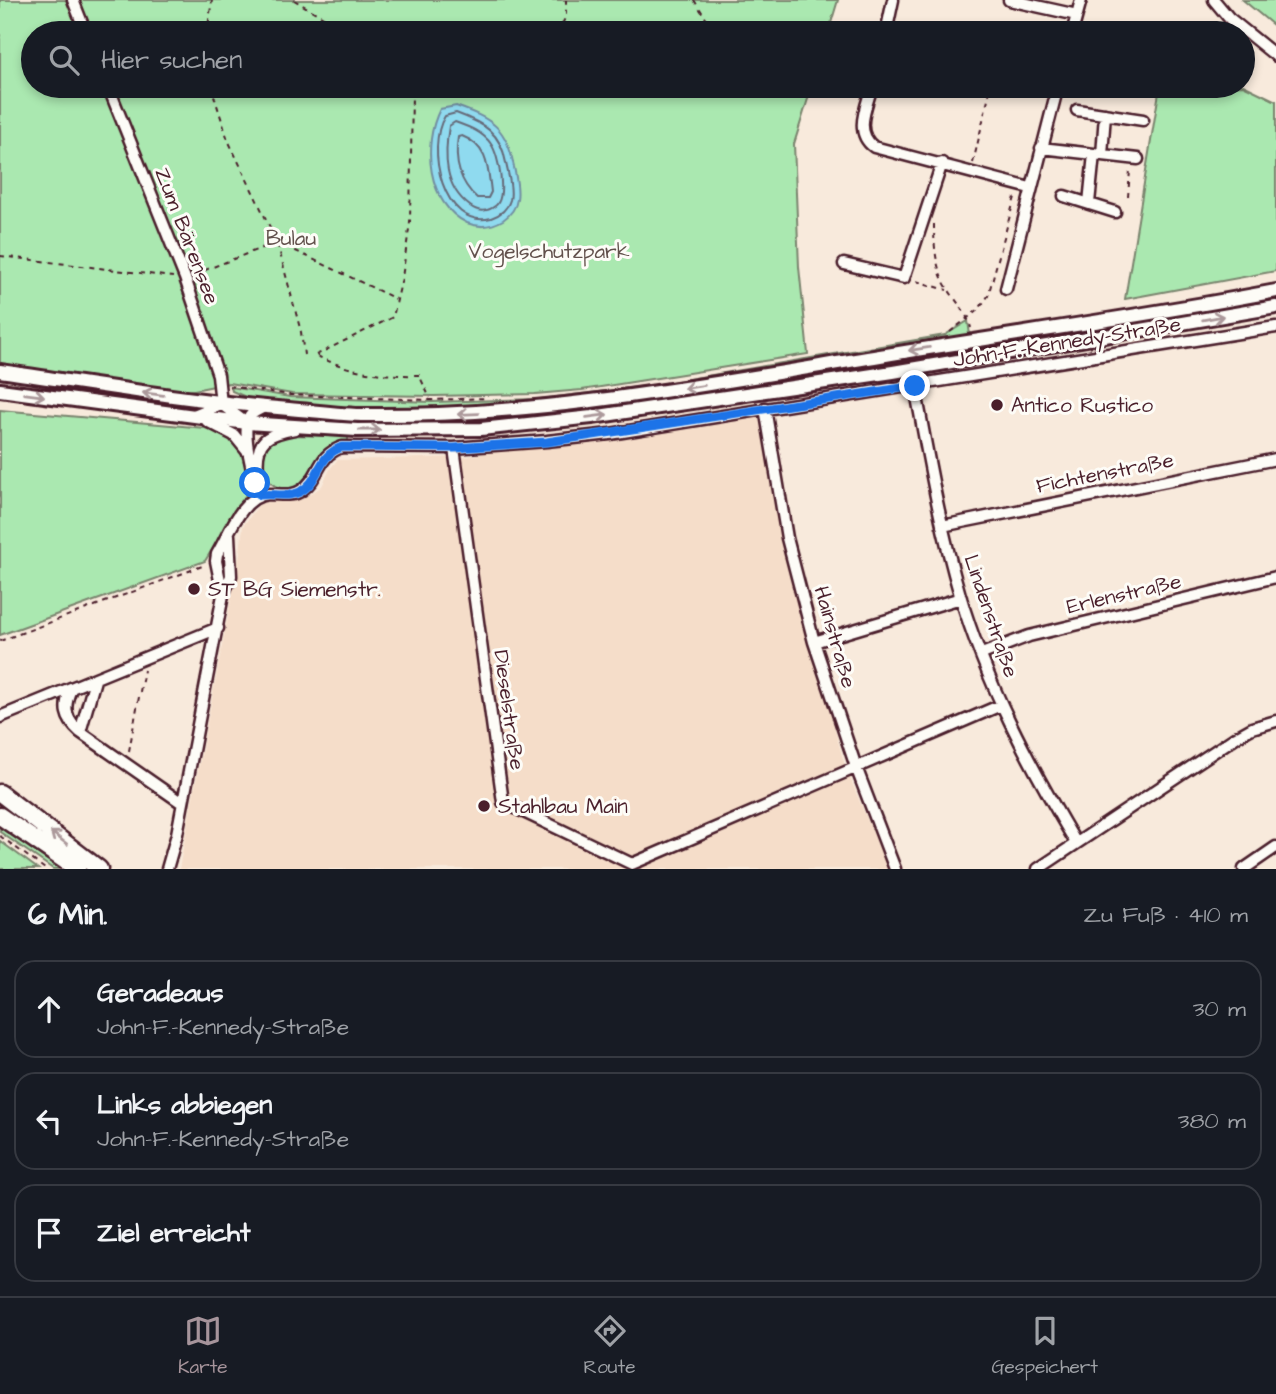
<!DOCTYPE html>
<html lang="de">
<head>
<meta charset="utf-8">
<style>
  :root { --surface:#171b24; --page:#20242c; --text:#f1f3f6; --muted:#9ea1a6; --line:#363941; --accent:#a6949b }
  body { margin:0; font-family:"Architects Daughter",sans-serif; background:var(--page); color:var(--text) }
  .stop { position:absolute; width:21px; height:21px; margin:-16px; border:5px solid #1a73e8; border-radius:50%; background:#fff }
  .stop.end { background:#1a73e8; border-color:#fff; box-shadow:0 2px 7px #0008 }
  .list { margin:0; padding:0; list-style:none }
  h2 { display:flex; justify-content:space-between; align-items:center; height:91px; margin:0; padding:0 28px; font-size:30px }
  h2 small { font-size:23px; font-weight:400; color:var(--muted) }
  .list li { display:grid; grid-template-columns:46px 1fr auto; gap:21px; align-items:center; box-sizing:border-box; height:98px; margin:0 14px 14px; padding:0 14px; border:2px solid var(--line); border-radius:21px }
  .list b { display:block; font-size:26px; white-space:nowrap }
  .list p { margin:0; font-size:23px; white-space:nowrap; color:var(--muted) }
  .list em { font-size:23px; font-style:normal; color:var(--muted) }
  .icon { flex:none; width:38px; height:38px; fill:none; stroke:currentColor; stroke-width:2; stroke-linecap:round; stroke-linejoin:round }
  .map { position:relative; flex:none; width:1276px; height:869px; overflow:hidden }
  .search { position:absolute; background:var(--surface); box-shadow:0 4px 10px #0003; left:21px; right:21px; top:21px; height:77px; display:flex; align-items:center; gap:18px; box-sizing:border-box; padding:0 24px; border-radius:38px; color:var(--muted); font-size:26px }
  .sheet { height:427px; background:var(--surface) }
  nav { display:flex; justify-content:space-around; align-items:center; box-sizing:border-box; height:98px; border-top:2px solid var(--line); background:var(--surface); font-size:19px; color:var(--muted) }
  nav a { display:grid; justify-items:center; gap:4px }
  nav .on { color:var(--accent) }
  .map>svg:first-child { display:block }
  .built { fill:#f5ddc9 }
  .green { fill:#aae8b0; stroke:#7a846e; stroke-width:2 }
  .water { fill:#8fdaef; stroke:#738fa1; stroke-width:2 }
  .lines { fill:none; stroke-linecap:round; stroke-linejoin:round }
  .shore { stroke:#666a79; stroke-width:2 }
  .minor-casing { stroke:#4a1f2b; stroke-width:15 }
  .secondary-casing { stroke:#4a1f2b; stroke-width:18 }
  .trunk-casing { stroke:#4a1f2b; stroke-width:21 }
  .path { stroke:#4a1f2b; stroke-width:2; stroke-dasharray:5 5; stroke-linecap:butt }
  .minor { stroke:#fdfcf7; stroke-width:10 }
  .secondary { stroke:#fdfcf7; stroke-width:12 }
  .trunk { stroke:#fdfcf7; stroke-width:16 }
  .oneway { stroke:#ac999b }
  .route { stroke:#1a73e8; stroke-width:9 }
  .poi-dot { fill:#4a1f2b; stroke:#fdfcf7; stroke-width:2.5 }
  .labels { text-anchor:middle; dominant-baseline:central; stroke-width:6; stroke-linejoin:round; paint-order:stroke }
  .street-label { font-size:21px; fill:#4a1f2b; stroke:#fdfcf7 }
  .park-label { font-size:21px; fill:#62514c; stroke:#fdfcf7 }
  .poi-label { font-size:21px; fill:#4a1f2b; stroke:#fdfcf7; text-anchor:start }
</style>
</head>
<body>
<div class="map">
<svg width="1276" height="869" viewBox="0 0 1276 869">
  <rect width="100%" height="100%" fill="#f8eadc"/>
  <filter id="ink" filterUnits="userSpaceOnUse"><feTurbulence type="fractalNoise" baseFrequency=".0143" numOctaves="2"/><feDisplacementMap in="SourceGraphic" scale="14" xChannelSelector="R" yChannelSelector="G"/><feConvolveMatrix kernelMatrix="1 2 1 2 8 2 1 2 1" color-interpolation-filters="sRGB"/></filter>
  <g filter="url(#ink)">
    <path class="built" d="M761 402 783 542 845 766 888 869H179L240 553 243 526 261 502 299 499 311 494 322 486 330 469 337 460 464 457 608 428Z"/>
    <path class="green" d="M0 0H838L828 33H33V86H812L794 144 799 267 808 354 582 390 535 394 434 396 292 394 229 383 184 392 0 364Z
      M1243 0H1276V27L1273 25Z
      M1243 85 1276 101V271L1125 299 1160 86Z
      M968 321 970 335 681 383 520 405 476 409 361 410 255 401 232 391 231 387 290 397 432 402 540 399 654 385 945 335Z
      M0 410 205 428 230 437 238 445 248 474 249 486 247 493 205 561 0 635Z
      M282 435 348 436V442C308 442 321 479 293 488 270 495 255 466 265 448 269 442 276 439 282 435Z
      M0 826 63 869H53L0 832Z
      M0 841 38 869H0Z"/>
    <path class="water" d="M456 106C492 119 507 127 514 167 516 177 519 189 517 199 516 208 510 215 503 220 491 227 479 228 467 223 427 204 422 144 440 109Z"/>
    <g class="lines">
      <path class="shore" d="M456 113C483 123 501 132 506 163 508 174 513 189 510 200 507 210 500 215 491 218 443 230 425 147 445 116Z
        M455 122C469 127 483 132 491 144 499 155 507 198 495 206 487 212 478 212 470 206 444 187 444 156 449 126Z
        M462 136C488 146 488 168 491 192L488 198H477C459 182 454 162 458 137Z"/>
      <g class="minor-casing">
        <path id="minor" d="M73 0 86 33
          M1009 0 1077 15
          M1214 0 1229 18 1276 56
          M886 33 893 0
          M1072 33 1081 0
          M108 86 185 278 218 375 221 404
          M872 86C867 106 853 132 874 147L1030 188
          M1077 110 1143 120
          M1041 148 1138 159
          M1102 155 1105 114
          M1064 196 1115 212
          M1089 203 1094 154
          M844 264 904 278 942 163
          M1006 289 1058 86
          M915 386C928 456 940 527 960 595 986 683 1029 764 1076 843
          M221 404 245 422
          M765 408 787 538 814 642 856 767 895 869
          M194 415 221 404
          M207 421 234 435 247 451
          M454 448 503 802 632 864 1001 705
          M258 470C255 439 268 434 295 429
          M260 495C254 480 240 430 250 416 253 412 259 410 264 407
          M942 526 1276 459
          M223 595 216 561 217 554C229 534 242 495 269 494 280 494 293 497 302 490 321 477 316 456 342 447L454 448 547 441 610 434 1276 327
          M814 642 961 598
          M982 654 1029 636 1276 577
          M95 680 80 732 182 803
          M71 689C63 707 65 719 80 732
          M0 717 218 628
          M167 869 177 834 223 595 231 576 229 535
          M1038 869 1236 737 1252 728 1276 721
          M1244 869 1276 847"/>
      </g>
      <g class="secondary-casing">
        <path id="secondary" d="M0 371C96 385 192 401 289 409 314 411 340 415 366 415 540 417 709 384 880 356 1012 334 1145 316 1276 291
          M0 390 247 423 357 430 481 429 592 417 893 372 1276 307"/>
      </g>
      <g class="trunk-casing">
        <path id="trunk" d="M0 793 99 869
          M0 816 77 869"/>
      </g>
      <path class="path" d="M294 0 351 33
        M694 0 707 20
        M207 33 212 0
        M558 33 566 16V0
        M660 33 707 20 772 30
        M211 86 228 140 277 242 396 299
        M973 163 991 86
        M1128 197 1130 170
        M934 224C934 243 935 262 943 280 951 297 966 309 971 328
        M0 256 173 277
        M195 274 277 242 301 332 304 355
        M916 281 947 290
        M950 332 979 309 988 296 1015 197
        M316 355 393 317 402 278 410 222 412 92 417 86
        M317 356C350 372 382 376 419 375L430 398
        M229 386 290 395 430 400 488 398
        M0 641 205 565
        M129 751 144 670
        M0 836 45 869"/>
      <use href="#minor" class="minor"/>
      <use href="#secondary" class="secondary"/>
      <use href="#trunk" class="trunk"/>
    </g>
    <defs><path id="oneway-shaft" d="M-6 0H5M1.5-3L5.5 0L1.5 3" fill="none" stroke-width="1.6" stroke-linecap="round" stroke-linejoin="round" transform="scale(1.75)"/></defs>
    <g class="oneway">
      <use href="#oneway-shaft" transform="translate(1213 318) rotate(-10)"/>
      <use href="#oneway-shaft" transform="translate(919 349) rotate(171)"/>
      <use href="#oneway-shaft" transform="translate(694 387) rotate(171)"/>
      <use href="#oneway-shaft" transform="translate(153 394) rotate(-172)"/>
      <use href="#oneway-shaft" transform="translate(34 395) rotate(7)"/>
      <use href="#oneway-shaft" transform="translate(468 414) rotate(178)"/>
      <use href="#oneway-shaft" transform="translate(597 416) rotate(-8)"/>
      <use href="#oneway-shaft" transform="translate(370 430)"/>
      <use href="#oneway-shaft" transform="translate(59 838) rotate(-142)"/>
    </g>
  </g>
  <g class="lines" filter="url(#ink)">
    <path class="route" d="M255 483 260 495C273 493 288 498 300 492 321 481 316 456 342 447L454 448 547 442 915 386"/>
  </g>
  <g class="poi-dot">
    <circle cx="997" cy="405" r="7"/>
    <circle cx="194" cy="589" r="7"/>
    <circle cx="484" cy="806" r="7"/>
  </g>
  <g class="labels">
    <g class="street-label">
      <text transform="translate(187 236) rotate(69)">Zum Bärensee</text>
      <text transform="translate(1067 342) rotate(-9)">John-F.-Kennedy-Straße</text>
      <text transform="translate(1105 473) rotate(-11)">Fichtenstraße</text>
      <text transform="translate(1124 594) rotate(-13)">Erlenstraße</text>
      <text transform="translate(991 616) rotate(71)">Lindenstraße</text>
      <text transform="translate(835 637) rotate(74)">Hainstraße</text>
      <text transform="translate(509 710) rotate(82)">Dieselstraße</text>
    </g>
    <g class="park-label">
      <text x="291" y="238">Bulau</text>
      <text x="549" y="251">Vogelschutzpark</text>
    </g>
    <g class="poi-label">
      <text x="1011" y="405">Antico Rustico</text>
      <text x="208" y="589">ST BG Siemenstr.</text>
      <text x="498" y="806">Stahlbau Main</text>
    </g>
  </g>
</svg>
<div class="stop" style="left:255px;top:483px"></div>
<div class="stop end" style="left:915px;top:386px"></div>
<div class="search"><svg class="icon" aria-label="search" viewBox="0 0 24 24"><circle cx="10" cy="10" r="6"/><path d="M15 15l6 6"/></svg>Hier suchen</div>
</div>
<section class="sheet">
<h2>6 Min.<small>Zu Fuß · 410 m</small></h2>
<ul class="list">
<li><svg class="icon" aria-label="ahead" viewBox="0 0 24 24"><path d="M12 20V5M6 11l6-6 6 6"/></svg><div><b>Geradeaus</b><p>John-F.-Kennedy-Straße</p></div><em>30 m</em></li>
<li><svg class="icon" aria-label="left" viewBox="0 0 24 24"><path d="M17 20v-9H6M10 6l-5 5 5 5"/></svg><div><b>Links abbiegen</b><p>John-F.-Kennedy-Straße</p></div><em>380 m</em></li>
<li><svg class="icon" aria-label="arrive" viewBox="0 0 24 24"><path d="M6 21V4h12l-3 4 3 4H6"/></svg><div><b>Ziel erreicht</b></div></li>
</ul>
</section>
<nav>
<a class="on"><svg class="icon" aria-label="map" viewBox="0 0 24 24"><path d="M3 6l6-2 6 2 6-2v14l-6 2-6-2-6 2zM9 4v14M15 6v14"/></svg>Karte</a>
<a><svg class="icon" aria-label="directions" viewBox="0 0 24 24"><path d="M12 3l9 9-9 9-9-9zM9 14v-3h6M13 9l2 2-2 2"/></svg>Route</a>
<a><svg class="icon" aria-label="saved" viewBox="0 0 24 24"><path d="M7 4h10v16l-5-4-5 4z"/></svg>Gespeichert</a>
</nav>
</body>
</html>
